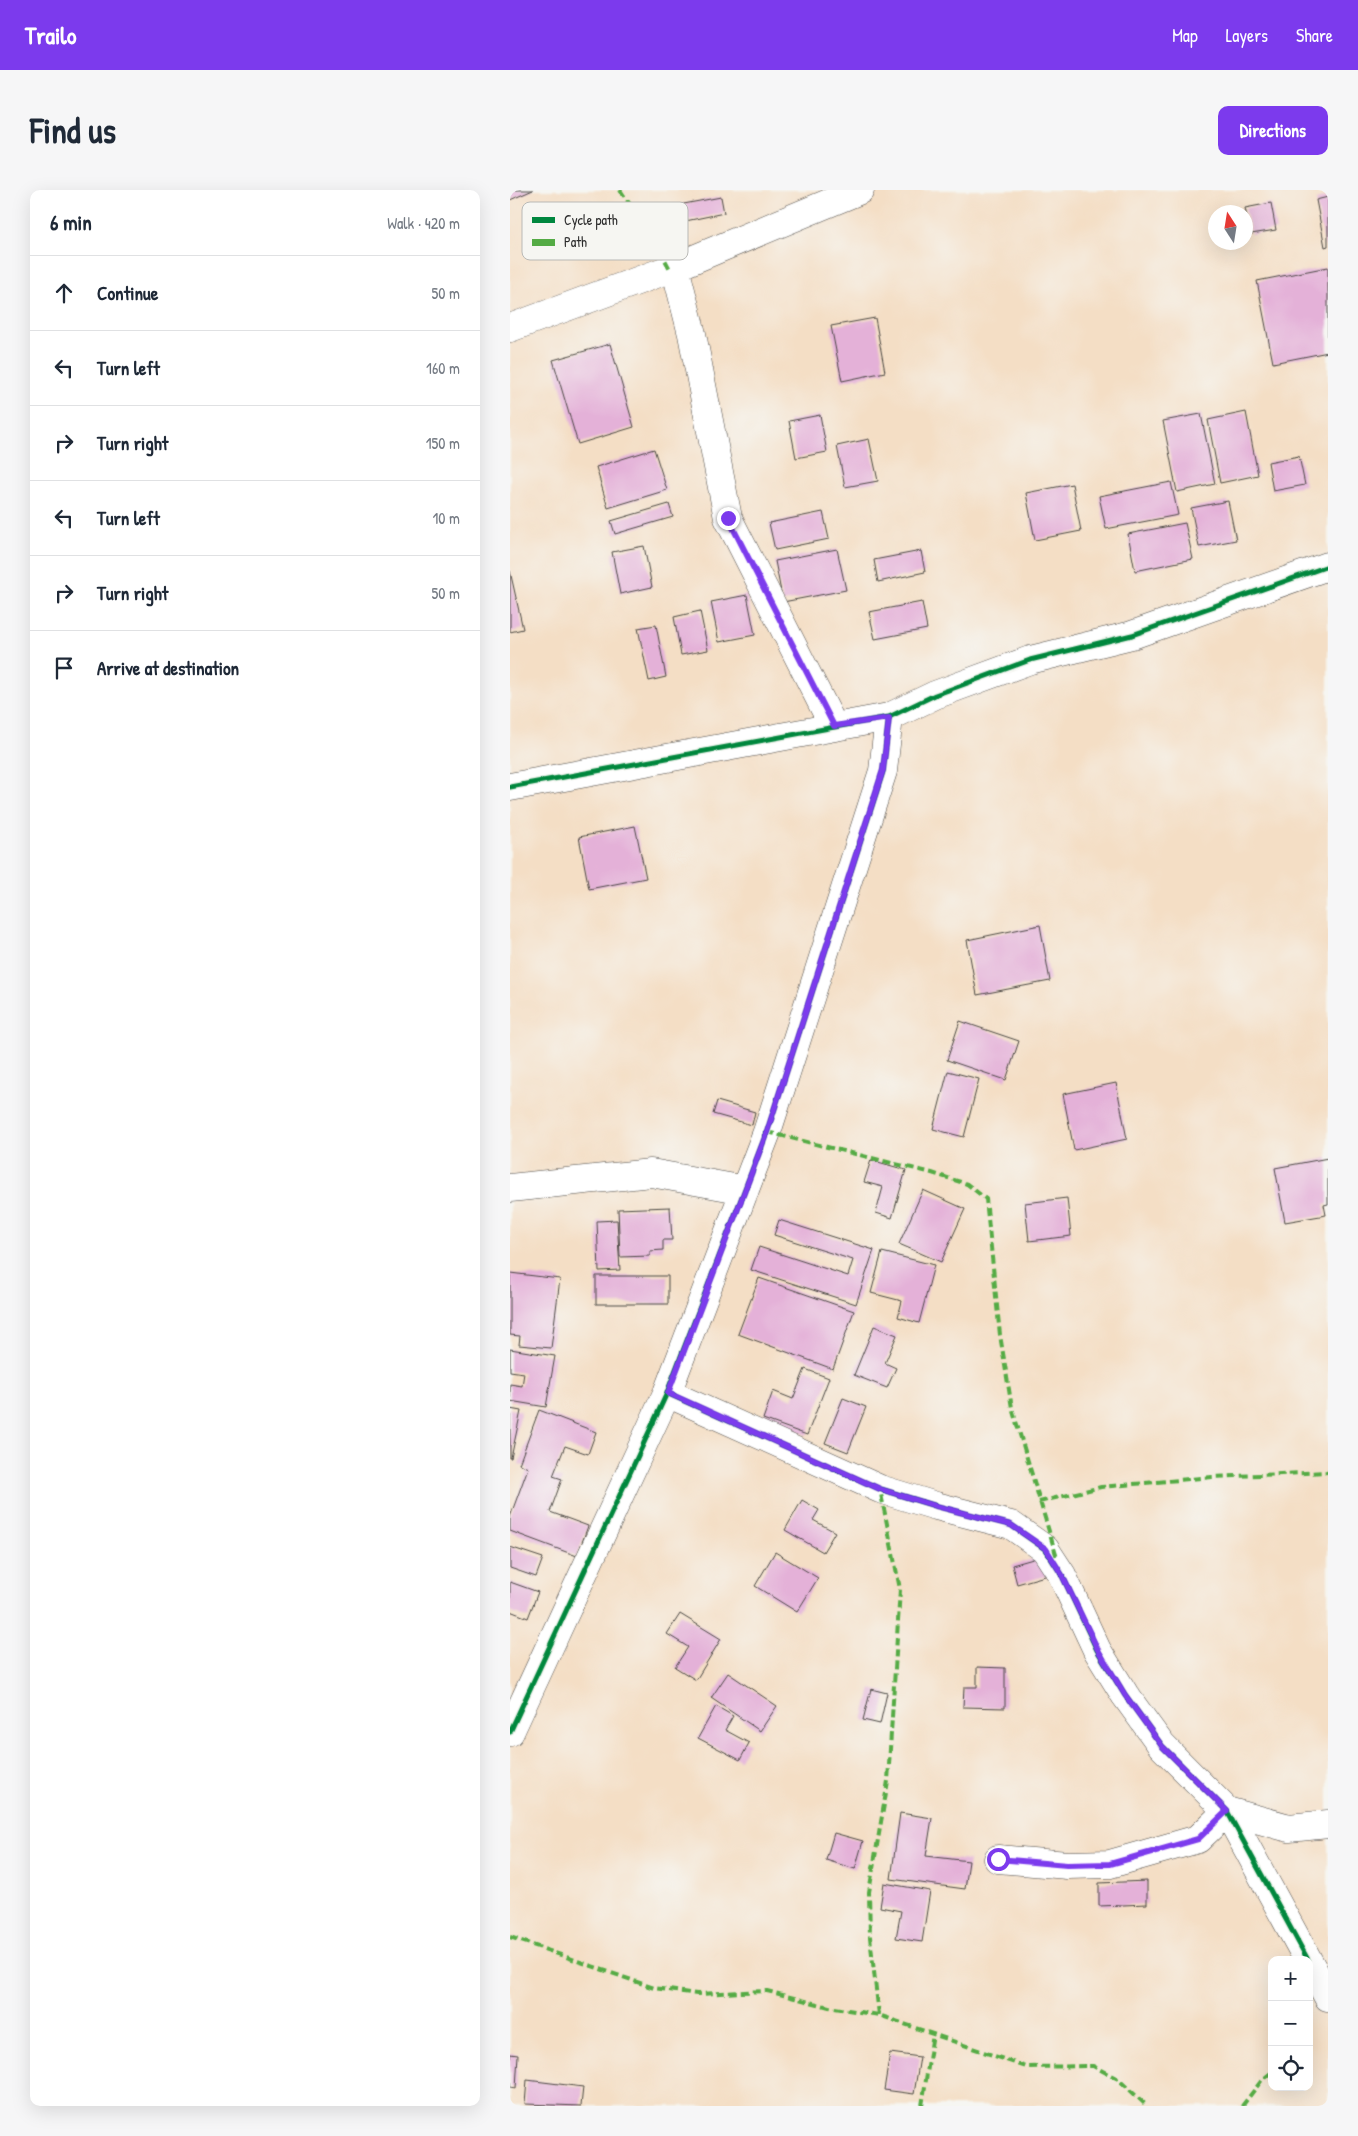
<!DOCTYPE html>
<html lang="en">
<head>
<meta charset="utf-8">
<style>
  :root { --surface:#fff; --page:#f6f6f7; --text:#1f2937; --muted:#747a83; --line:#e0e1e3; --accent:#7c3aed }
  body { margin:0; font-family:"Patrick Hand",sans-serif; background:var(--page); color:var(--text) }
  .controls { position:absolute; right:15px; bottom:15px; display:grid; overflow:hidden; border-radius:10px; box-shadow:0 5px 20px #0002 }
  .controls button { width:45px; height:45px; display:grid; place-items:center; padding:0; border:0; border-bottom:1px solid var(--line); background:var(--surface); color:var(--text); font:25px sans-serif }
  .compass { position:absolute; left:698px; top:15px; width:45px; height:45px; border-radius:50%; background:var(--surface); box-shadow:0 5px 20px #0002; rotate:348deg }
  .stop { position:absolute; width:15px; height:15px; margin:-11px; border:4px solid #7c3aed; border-radius:50%; background:#fff }
  .stop.end { background:#7c3aed; border-color:#fff; box-shadow:0 1px 5px #0008 }
  .list { margin:0; padding:0; list-style:none }
  h2 { display:flex; justify-content:space-between; align-items:center; height:65px; margin:0; padding:0 20px; font-size:21px }
  h2 small { font-size:16px; font-weight:400; color:var(--muted) }
  .list li { display:grid; grid-template-columns:32px 1fr auto; gap:15px; align-items:center; box-sizing:border-box; height:75px; padding:0 20px; border-top:1px solid var(--line) }
  .list b { display:block; font-size:19px; white-space:nowrap }
  .list em { font-size:16px; font-style:normal; color:var(--muted) }
  .icon { flex:none; width:28px; height:28px; fill:none; stroke:currentColor; stroke-width:2; stroke-linecap:round; stroke-linejoin:round }
  .map { position:relative; flex:none; width:818px; height:1916px; overflow:hidden; border-radius:10px }
  header { display:flex; align-items:center; gap:30px; box-sizing:border-box; height:70px; padding:0 25px; background:var(--accent); color:#fff }
  header strong { font-size:24px }
  nav { display:flex; gap:28px; margin-inline-start:auto; font-size:18px }
  .intro { display:flex; align-items:center; justify-content:space-between; box-sizing:border-box; height:120px; padding:0 30px }
  h1 { margin:0; font-size:35px }
  .button { padding:12px 22px; border-radius:10px; background:var(--accent); color:#fff; font-size:18px; font-weight:700 }
  main { display:flex; gap:30px; padding:0 30px }
  aside { flex:1; background:var(--surface); border-radius:10px; box-shadow:0 5px 20px #0002 }
  .map>svg:first-child { display:block }
  .building { fill:#e4b1d8 }
  .lines { fill:none; stroke-linecap:round; stroke-linejoin:round }
  .street-casing { stroke:#494642; stroke-width:29 }
  .street { stroke:#fff; stroke-width:28 }
  .quiet { stroke:#54ab44; stroke-width:4; stroke-dasharray:8 4; stroke-linecap:butt }
  .cycleway-casing { stroke:#f6f6f2; stroke-width:8 }
  .cycleway { stroke:#00873e; stroke-width:5 }
  .route { stroke:#7c3aed; stroke-width:6 }
  .key { fill:#f6f6f2; stroke:#b9b9b6; stroke-width:1 }
  .key-label { font-size:14px; fill:#2b2b2b }
</style>
</head>
<body>
<header>
<strong>Trailo</strong>
<nav><a>Map</a><a>Layers</a><a>Share</a></nav>
</header>
<div class="intro"><h1>Find us</h1><a class="button">Directions</a></div>
<main>
<aside>
<h2>6 min<small>Walk · 420 m</small></h2>
<ul class="list">
<li><svg class="icon" aria-label="ahead" viewBox="0 0 24 24"><path d="M12 20V5M6 11l6-6 6 6"/></svg><div><b>Continue</b></div><em>50 m</em></li>
<li><svg class="icon" aria-label="left" viewBox="0 0 24 24"><path d="M17 20v-9H6M10 6l-5 5 5 5"/></svg><div><b>Turn left</b></div><em>160 m</em></li>
<li><svg class="icon" aria-label="right" viewBox="0 0 24 24"><path d="M7 20v-9h11M14 6l5 5-5 5"/></svg><div><b>Turn right</b></div><em>150 m</em></li>
<li><svg class="icon" aria-label="left" viewBox="0 0 24 24"><path d="M17 20v-9H6M10 6l-5 5 5 5"/></svg><div><b>Turn left</b></div><em>10 m</em></li>
<li><svg class="icon" aria-label="right" viewBox="0 0 24 24"><path d="M7 20v-9h11M14 6l5 5-5 5"/></svg><div><b>Turn right</b></div><em>50 m</em></li>
<li><svg class="icon" aria-label="arrive" viewBox="0 0 24 24"><path d="M6 21V4h12l-3 4 3 4H6"/></svg><div><b>Arrive at destination</b></div></li>
</ul>
</aside>
<div class="map">
<svg width="818" height="1916" viewBox="0 0 818 1916">
  <rect width="100%" height="100%" fill="#f6f6f2"/>
  <filter id="ink" filterUnits="userSpaceOnUse"><feTurbulence type="fractalNoise" baseFrequency=".02" numOctaves="2"/><feDisplacementMap in="SourceGraphic" scale="10" xChannelSelector="R" yChannelSelector="G"/><feConvolveMatrix kernelMatrix="1 2 1 2 8 2 1 2 1" color-interpolation-filters="sRGB"/></filter>
  <filter id="wash" filterUnits="userSpaceOnUse"><feTurbulence type="fractalNoise" baseFrequency=".0096" numOctaves="4" result="noise"/><feDisplacementMap in="SourceGraphic" scale="20" xChannelSelector="R" yChannelSelector="G"/><feGaussianBlur stdDeviation="1.12" result="paint"/><feColorMatrix in="noise" values="0 0 0 0 0 0 0 0 0 0 0 0 0 0 0 0 0 1.4 0 .05"/><feComposite in="paint" operator="in"/></filter>
  <g filter="url(#wash)">
    <rect width="100%" height="100%" fill="#f4dec5"/>
    <g id="blocks">
      <path class="building" d="M0 0H23L0 10Z
        M211 7 214 23 166 33 163 16Z
        M818 7V56L815 57 806 10Z
        M761 13 766 40 741 44 735 18Z
        M818 77V162L763 173 747 91Z
        M365 128 375 182 332 191 321 136Z
        M100 154 124 237 68 254 43 170Z
        M736 222 748 285 710 293 698 230Z
        M691 224 705 294 667 302 653 231Z
        M310 225 317 262 286 268 279 231Z
        M359 249 368 291 335 297 327 256Z
        M144 259 157 300 98 318 86 277Z
        M789 266 795 295 763 301 758 272Z
        M661 292 668 325 596 339 589 306Z
        M562 294 571 341 525 350 516 303Z
        M718 311 726 350 689 357 681 318Z
        M159 314 163 327 105 344 101 331Z
        M313 322 319 349 265 360 259 333Z
        M675 333 683 369 625 381 618 344Z
        M134 356 142 397 110 404 102 362Z
        M327 359 336 400 273 412 265 371Z
        M411 361 415 382 368 392 364 370Z
        M0 381 13 439 0 442Z
        M237 405 245 445 209 452 201 412Z
        M412 412 417 439 365 449 359 422Z
        M190 421 198 460 171 465 164 427Z
        M146 435 156 487 139 491 128 438Z
        M125 636 136 688 79 699 69 647Z
        M530 735 540 791 467 805 457 750Z
        M450 831 509 851 496 890 437 870Z
        M438 881 469 889 454 947 423 939Z
        M606 893 617 949 564 960 553 904Z
        M207 911 245 922 242 935 203 924Z
        M818 968V1014L814 1015 816 1025 775 1032 765 978Z
        M361 970 396 980 382 1028 366 1023 373 997 354 992Z
        M413 1000 455 1019 431 1072 389 1054Z
        M557 1008 561 1046 519 1051 515 1013Z
        M160 1017 162 1050H153V1060L140 1061V1066L110 1067 108 1019Z
        M107 1030 110 1080 89 1081 87 1031Z
        M269 1030 364 1060 346 1114 241 1080 249 1057 338 1086 343 1070 264 1045Z
        M372 1062 424 1075 409 1133 388 1127 392 1111 361 1103Z
        M0 1083 50 1089 41 1158 9 1155 10 1146 0 1145Z
        M86 1086H158V1114H86Z
        M249 1088 344 1121 323 1179 228 1144Z
        M364 1136 387 1145 375 1173 386 1178 377 1198 344 1185Z
        M0 1159 45 1166 36 1217 0 1211V1194L12 1196 14 1183 0 1181Z
        M295 1179 319 1188 297 1245 253 1229 263 1201 283 1209Z
        M333 1208 356 1217 338 1262 315 1253Z
        M0 1219 11 1221 1 1268H0Z
        M29 1220 86 1242 78 1264 55 1256 43 1286 52 1289 40 1322 78 1336 67 1366 0 1341V1327L18 1278 9 1274Z
        M292 1310 309 1320 303 1330 325 1342 313 1362 275 1340Z
        M0 1357 33 1368 26 1387 0 1378Z
        M265 1362 308 1388 287 1422 245 1396Z
        M537 1365 542 1384 507 1394 502 1375Z
        M0 1392 28 1402 18 1428 0 1421Z
        M170 1424 211 1449 186 1490 165 1477 178 1457 157 1444Z
        M467 1477 495 1478V1518L453 1517 454 1497H467Z
        M218 1483 267 1516 250 1541 201 1508Z
        M361 1499 377 1503 370 1534 353 1530Z
        M206 1516 223 1526 215 1540 239 1553 230 1570 188 1548Z
        M390 1623 422 1628 416 1666 459 1671 455 1699 381 1689Z
        M324 1643 353 1651 345 1679 316 1670Z
        M637 1691V1714L589 1716V1693Z
        M374 1693 420 1701 412 1752 386 1748 391 1721 370 1717Z
        M380 1863 410 1867 404 1904 374 1900Z
        M0 1864 8 1865 6 1898 0 1897Z
        M17 1890 73 1897 71 1916 15 1914Z"/>
    </g>
  </g>
  <g filter="url(#ink)">
    <use href="#blocks" fill-opacity="0" stroke="#494642" stroke-width="1"/>
    <g class="lines">
      <g class="street-casing">
        <path id="street" d="M165 77 182 144 218 328 324 537
          M0 138 165 77 350 0
          M0 597 379 527 425 505 520 470 622 445 818 376
          M0 998 141 983 235 1000
          M157 1203 370 1299 426 1316 501 1335 535 1359 552 1385 587 1460 615 1505 652 1556 717 1621 798 1770
          M0 1542 157 1203 257 942 373 581 379 527
          M488 1669 557 1675 600 1674 688 1649 717 1621 779 1638 818 1634
          M799 1772 818 1807"/>
      </g>
      <use href="#street" class="street"/>
      <path class="quiet" d="M110 0 143 48 160 79
        M257 942 422 983 457 994 476 1009 490 1145 502 1218 547 1368
        M529 1312 591 1297 702 1287 818 1282
        M0 1747 144 1798 187 1804 257 1801 319 1817 369 1825 516 1877 583 1876 608 1889 637 1916
        M369 1825 360 1747 359 1702 378 1591 390 1399 370 1299
        M412 1916 423 1844
        M732 1916 752 1890 762 1882"/>
      <g class="cycleway-casing">
        <path id="cycleway" d="M0 597 379 527 425 505 520 470 622 445 818 376
          M157 1203 370 1299 426 1316 501 1335 535 1359 552 1385 587 1460 615 1505 652 1556 717 1621 798 1770
          M0 1542 157 1203 257 942 373 581 379 527"/>
      </g>
      <use href="#cycleway" class="cycleway"/>
    </g>
  </g>
  <g class="lines" filter="url(#ink)">
    <path class="route" d="M218 328 324 536 379 528 373 580 257 942 158 1203 370 1299 426 1316 501 1335 536 1359 552 1385 588 1460 615 1505 652 1556 717 1621 688 1649 600 1674 557 1675 488 1669"/>
  </g>
  <rect x="12" y="12" width="166" height="58" rx="8" class="key"/>
  <rect x="22" y="27" width="23" height="6" fill="#00873e"/>
  <rect x="22" y="49" width="23" height="7" fill="#54ab44"/>
  <g class="key-label">
    <text x="54" y="35">Cycle path</text>
    <text x="54" y="57">Path</text>
  </g>
</svg>
<div class="controls">
<button>+</button>
<button>−</button>
<button><svg class="icon" aria-label="locate" viewBox="0 0 24 24"><circle cx="12" cy="12" r="6"/><path d="M12 2v4M12 18v4M2 12h4M18 12h4"/></svg></button>
</div>
<svg class="compass" viewBox="-18 -18 36 36"><path d="M0-13l5 13h-10z" fill="#e53935"/><path d="M0 13l5-13h-10z" fill="#747a83"/></svg>
<div class="stop" style="left:488px;top:1669px"></div>
<div class="stop end" style="left:218px;top:328px"></div>
</div>
</main>
</body>
</html>
